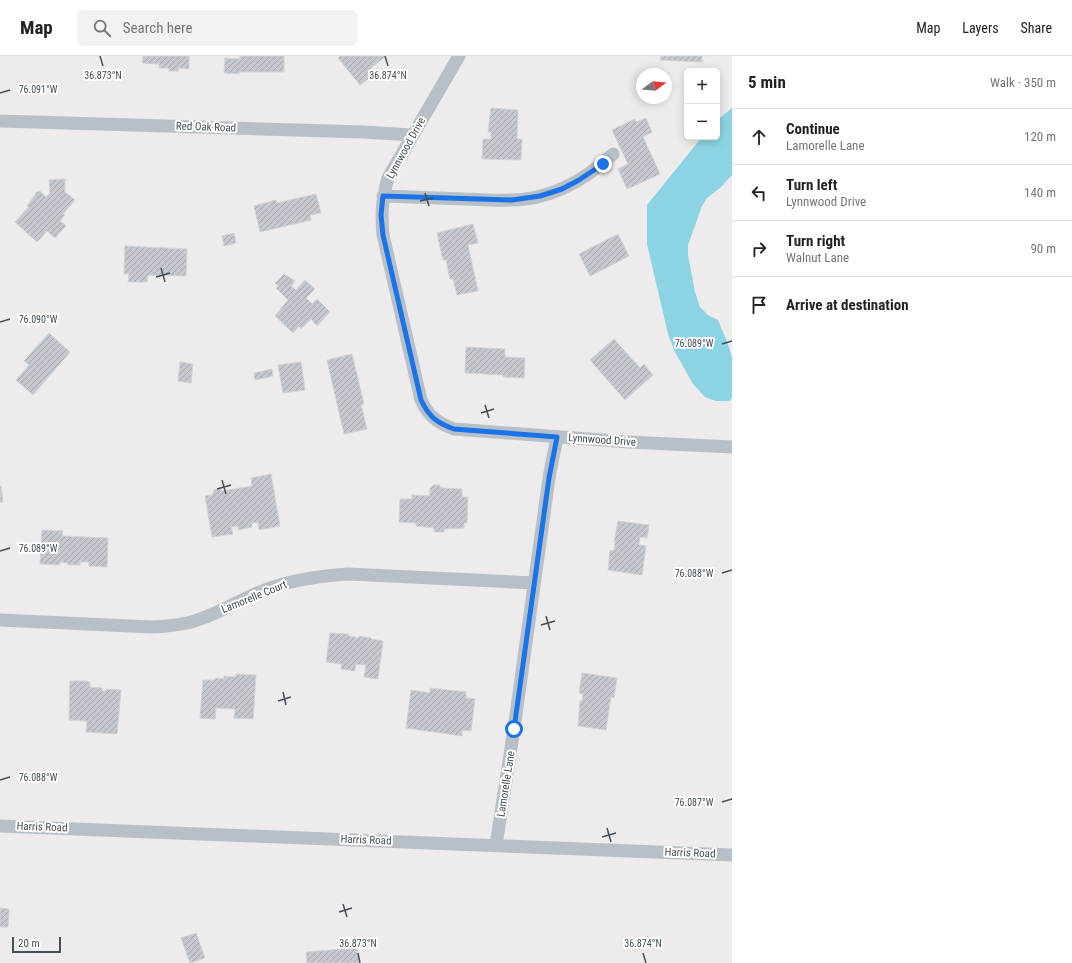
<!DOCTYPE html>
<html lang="en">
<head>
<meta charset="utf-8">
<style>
  :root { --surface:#fff; --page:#f2f2f2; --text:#222; --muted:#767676; --line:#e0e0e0 }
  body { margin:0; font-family:"Roboto Condensed",sans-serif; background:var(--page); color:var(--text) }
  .controls { position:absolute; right:12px; top:12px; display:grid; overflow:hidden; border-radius:6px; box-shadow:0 2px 10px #0003 }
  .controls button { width:36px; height:36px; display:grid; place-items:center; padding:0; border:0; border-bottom:1px solid var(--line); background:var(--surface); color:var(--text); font:20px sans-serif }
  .compass { position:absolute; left:636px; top:12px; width:36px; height:36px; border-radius:50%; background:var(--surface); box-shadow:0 2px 10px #0003; rotate:74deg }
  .scale { position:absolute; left:12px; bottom:10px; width:49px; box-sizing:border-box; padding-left:4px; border:2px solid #454f57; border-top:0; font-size:11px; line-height:14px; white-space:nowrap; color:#454f57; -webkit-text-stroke:3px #fff; paint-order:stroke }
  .stop { position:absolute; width:12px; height:12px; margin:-9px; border:3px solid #1a73e8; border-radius:50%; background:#fff }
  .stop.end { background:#1a73e8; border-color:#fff; box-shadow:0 1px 4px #0008 }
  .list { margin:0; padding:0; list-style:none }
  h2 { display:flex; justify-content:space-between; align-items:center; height:52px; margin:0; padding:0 16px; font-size:17px }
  h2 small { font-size:13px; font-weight:400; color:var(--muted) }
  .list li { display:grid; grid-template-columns:26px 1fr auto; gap:12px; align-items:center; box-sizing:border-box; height:56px; padding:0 16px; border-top:1px solid var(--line) }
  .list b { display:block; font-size:15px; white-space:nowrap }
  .list p { margin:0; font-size:13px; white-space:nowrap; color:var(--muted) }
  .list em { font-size:13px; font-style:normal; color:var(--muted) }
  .icon { flex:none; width:22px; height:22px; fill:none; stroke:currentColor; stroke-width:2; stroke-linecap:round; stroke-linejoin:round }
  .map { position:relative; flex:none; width:732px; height:907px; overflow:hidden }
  header { display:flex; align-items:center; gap:24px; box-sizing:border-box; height:56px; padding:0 20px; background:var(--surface); border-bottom:1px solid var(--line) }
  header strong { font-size:19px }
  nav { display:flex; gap:22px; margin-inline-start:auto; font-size:14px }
  .search { width:280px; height:36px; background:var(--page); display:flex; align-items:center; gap:10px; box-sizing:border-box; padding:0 14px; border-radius:6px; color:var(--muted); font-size:15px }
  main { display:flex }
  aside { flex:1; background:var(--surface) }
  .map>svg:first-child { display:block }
  .water { fill:#8cd4e4 }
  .building { fill:url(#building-hatch); stroke:#d0d2d7 }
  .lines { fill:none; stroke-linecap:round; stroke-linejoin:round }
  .minor { stroke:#b8c0c7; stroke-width:13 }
  .route { stroke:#1a73e8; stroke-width:5 }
  .ticks { fill:none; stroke:#454f57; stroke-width:1.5 }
  .labels { text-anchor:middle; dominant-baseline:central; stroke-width:4; stroke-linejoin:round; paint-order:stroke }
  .street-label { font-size:11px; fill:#454f57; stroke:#fff }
  .ticks-label { font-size:10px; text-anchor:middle; fill:#454f57; stroke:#fff; stroke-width:4; stroke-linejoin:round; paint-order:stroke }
</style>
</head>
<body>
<header>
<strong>Map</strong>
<div class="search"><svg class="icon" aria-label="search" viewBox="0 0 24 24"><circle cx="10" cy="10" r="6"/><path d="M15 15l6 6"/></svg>Search here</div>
<nav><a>Map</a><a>Layers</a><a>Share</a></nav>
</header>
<main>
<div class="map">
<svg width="732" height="907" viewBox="0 0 732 907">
  <defs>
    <pattern id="building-hatch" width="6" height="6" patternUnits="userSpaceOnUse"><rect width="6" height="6" fill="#c5c8ce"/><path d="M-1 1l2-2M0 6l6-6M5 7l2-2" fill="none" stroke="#a2a5aa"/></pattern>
  </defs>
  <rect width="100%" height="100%" fill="#eeebec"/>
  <path class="water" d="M732 52V119L721 131 707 142 702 150 688 189V199L695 236 700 251 708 259 718 264 728 288 732 302V342L729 345H716L705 341 693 328 675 296 668 278 647 188V149L702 81H717V64Z"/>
  <path class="building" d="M143 0H189V13L179 12 178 15H169V12H159V8L142 7Z
    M240 0H284V16H239V18L224 17 225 2 240 3Z
    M340 0H386L371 12 376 17 360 29 338 2Z
    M661 0H702V6L660 4Z
    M491 52 518 54 517 83H522L521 104 482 103 483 83H491V76H488Z
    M646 62 652 76 643 81 660 118 627 133 618 113 628 108 612 74 635 63 636 66Z
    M65 123V136L75 144 63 158 65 159 60 165 66 170 55 182 47 175 37 186 15 166 29 151 27 150 37 136 40 135 46 141 50 137 49 124Z
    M316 138 321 157 310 159 311 164 260 176 254 150 276 144 277 147Z
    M473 168 478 187 468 189 478 235 457 239 453 223H450L446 204H443L437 177Z
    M234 177 236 187 224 190 222 180Z
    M618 178 629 200 590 220 579 198Z
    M125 190 187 193 186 220 148 219 147 226H128L129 218H124Z
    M284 218 295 225 291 230 296 234 305 224 315 233 306 242 312 248 317 243 330 256 317 270 311 263 301 273 299 270 293 277 275 260 288 244 276 232 278 230 275 227Z
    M49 277 70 296 33 339 16 324 29 309 24 305Z
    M614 283 640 312 644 308 653 319 625 344 590 304Z
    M466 291 505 293V301L525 302 524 322 503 321V319L465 317Z
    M352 298 364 348 361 349 367 373 344 378 327 304Z
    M180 306 193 308 191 327 178 325Z
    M301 306 305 334 283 337 278 309Z
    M272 313 273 320 255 324 254 317Z
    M271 418 280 470 259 474 258 466 252 467V471L238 474V470L231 471 233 478 212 481 205 440 212 439 214 434 219 433 222 435 252 430 251 422Z
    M434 429H439L441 432 462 433V441H468L467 467H464V472L444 473V476H434V472L416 470V467L399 466 400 443H412V439L430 440V432Z
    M0 430H1L3 446 0 447Z
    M618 465 649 469 647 482 640 481 639 489 646 490 642 519 608 514 610 494 614 495 615 486H614Z
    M42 474 63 475 62 480 108 482 107 511 89 510V506H80V509H68V507L60 506V509L40 508Z
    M330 577 348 578 349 580 359 582V580L371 582V583L383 585 378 623 364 621 366 609 356 608 355 615 341 613 342 608 326 606Z
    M582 617 617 622 614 642 611 641 606 674 578 670 580 645H582L583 638 579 637Z
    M236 618 256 619 253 663 234 662 235 653 216 652 215 663 200 662 203 624H215V622L224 623V620L236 621Z
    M70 625H86L90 626V631L102 632V635H106V633L121 634 117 678 86 676 87 665 69 664Z
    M430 632 466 636V642L475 643 471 675 462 674V680L406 672 411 634 430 637Z
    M0 852 9 853 8 871H0Z
    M196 877 205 902 190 907 181 882Z
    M357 892 359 907H307L306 896Z"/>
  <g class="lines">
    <path class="minor" d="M459 0 388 122C382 143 381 158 383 179L421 344C428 360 438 367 454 373L629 386 732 391
      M0 65 363 76 412 79
      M383 140C410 141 437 142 465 143 480 143 495 145 510 144 550 144 585 124 613 98
      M0 564 152 571C168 570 185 569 200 563 222 556 241 543 262 535 290 524 318 520 348 518L534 527
      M0 770 732 799
      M496 789 514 673 549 422 557 381"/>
  </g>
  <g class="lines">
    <path class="route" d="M514 673 549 422 557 381 454 373C437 367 429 361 421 344L383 179 381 159 383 140 512 144 540 140 562 133 579 124 603 108"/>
  </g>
  <path class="ticks" d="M100 0 103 10M385 0 388 10M0 37 10 34M425 137 429 150M420 145 433 142M161 212 165 226M156 221 170 217M0 266 10 263M722 288 732 285M485 349 489 362M481 357 494 353M222 424 226 438M217 433 231 429M0 495 10 492M722 517 732 514M546 560 550 574M541 569 555 565M283 636 286 649M278 645 291 641M0 724 10 721M722 746 732 743M607 772 611 786M602 781 616 777M343 848 347 861M339 856 352 852M358 897 360 907M643 897 646 907"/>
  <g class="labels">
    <g class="street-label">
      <text transform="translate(206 71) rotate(2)">Red Oak Road</text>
      <text transform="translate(406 92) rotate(-61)">Lynnwood Drive</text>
      <text transform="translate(602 384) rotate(4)">Lynnwood Drive</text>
      <text transform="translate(254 541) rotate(-22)">Lamorelle Court</text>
      <text transform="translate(506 728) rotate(-81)">Lamorelle Lane</text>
      <text transform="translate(42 771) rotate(2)">Harris Road</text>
      <text transform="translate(366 784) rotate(2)">Harris Road</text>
      <text transform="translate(690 797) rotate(2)">Harris Road</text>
    </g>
  </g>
  <g class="ticks-label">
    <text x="103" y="23">36.873°N</text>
    <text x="388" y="23">36.874°N</text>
    <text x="38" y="37">76.091°W</text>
    <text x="38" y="267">76.090°W</text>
    <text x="694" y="291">76.089°W</text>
    <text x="38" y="496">76.089°W</text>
    <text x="694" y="521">76.088°W</text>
    <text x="38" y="725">76.088°W</text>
    <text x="694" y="750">76.087°W</text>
    <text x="358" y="891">36.873°N</text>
    <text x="643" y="891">36.874°N</text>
  </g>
</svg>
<div class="controls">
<button>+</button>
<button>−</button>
</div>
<svg class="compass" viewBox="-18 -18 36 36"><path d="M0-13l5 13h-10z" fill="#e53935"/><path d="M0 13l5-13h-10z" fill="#767676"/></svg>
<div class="scale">20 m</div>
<div class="stop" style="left:514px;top:673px"></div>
<div class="stop end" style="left:603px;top:108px"></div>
</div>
<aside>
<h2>5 min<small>Walk · 350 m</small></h2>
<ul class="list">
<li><svg class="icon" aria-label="ahead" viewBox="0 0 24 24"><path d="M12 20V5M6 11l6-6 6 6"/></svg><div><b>Continue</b><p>Lamorelle Lane</p></div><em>120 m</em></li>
<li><svg class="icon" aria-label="left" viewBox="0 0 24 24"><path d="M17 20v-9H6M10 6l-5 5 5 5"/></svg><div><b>Turn left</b><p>Lynnwood Drive</p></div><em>140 m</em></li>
<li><svg class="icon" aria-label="right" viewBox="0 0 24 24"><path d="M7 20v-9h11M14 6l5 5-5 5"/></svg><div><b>Turn right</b><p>Walnut Lane</p></div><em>90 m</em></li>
<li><svg class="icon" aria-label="arrive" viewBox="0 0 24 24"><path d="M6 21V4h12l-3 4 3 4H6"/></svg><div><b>Arrive at destination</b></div></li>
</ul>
</aside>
</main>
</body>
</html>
